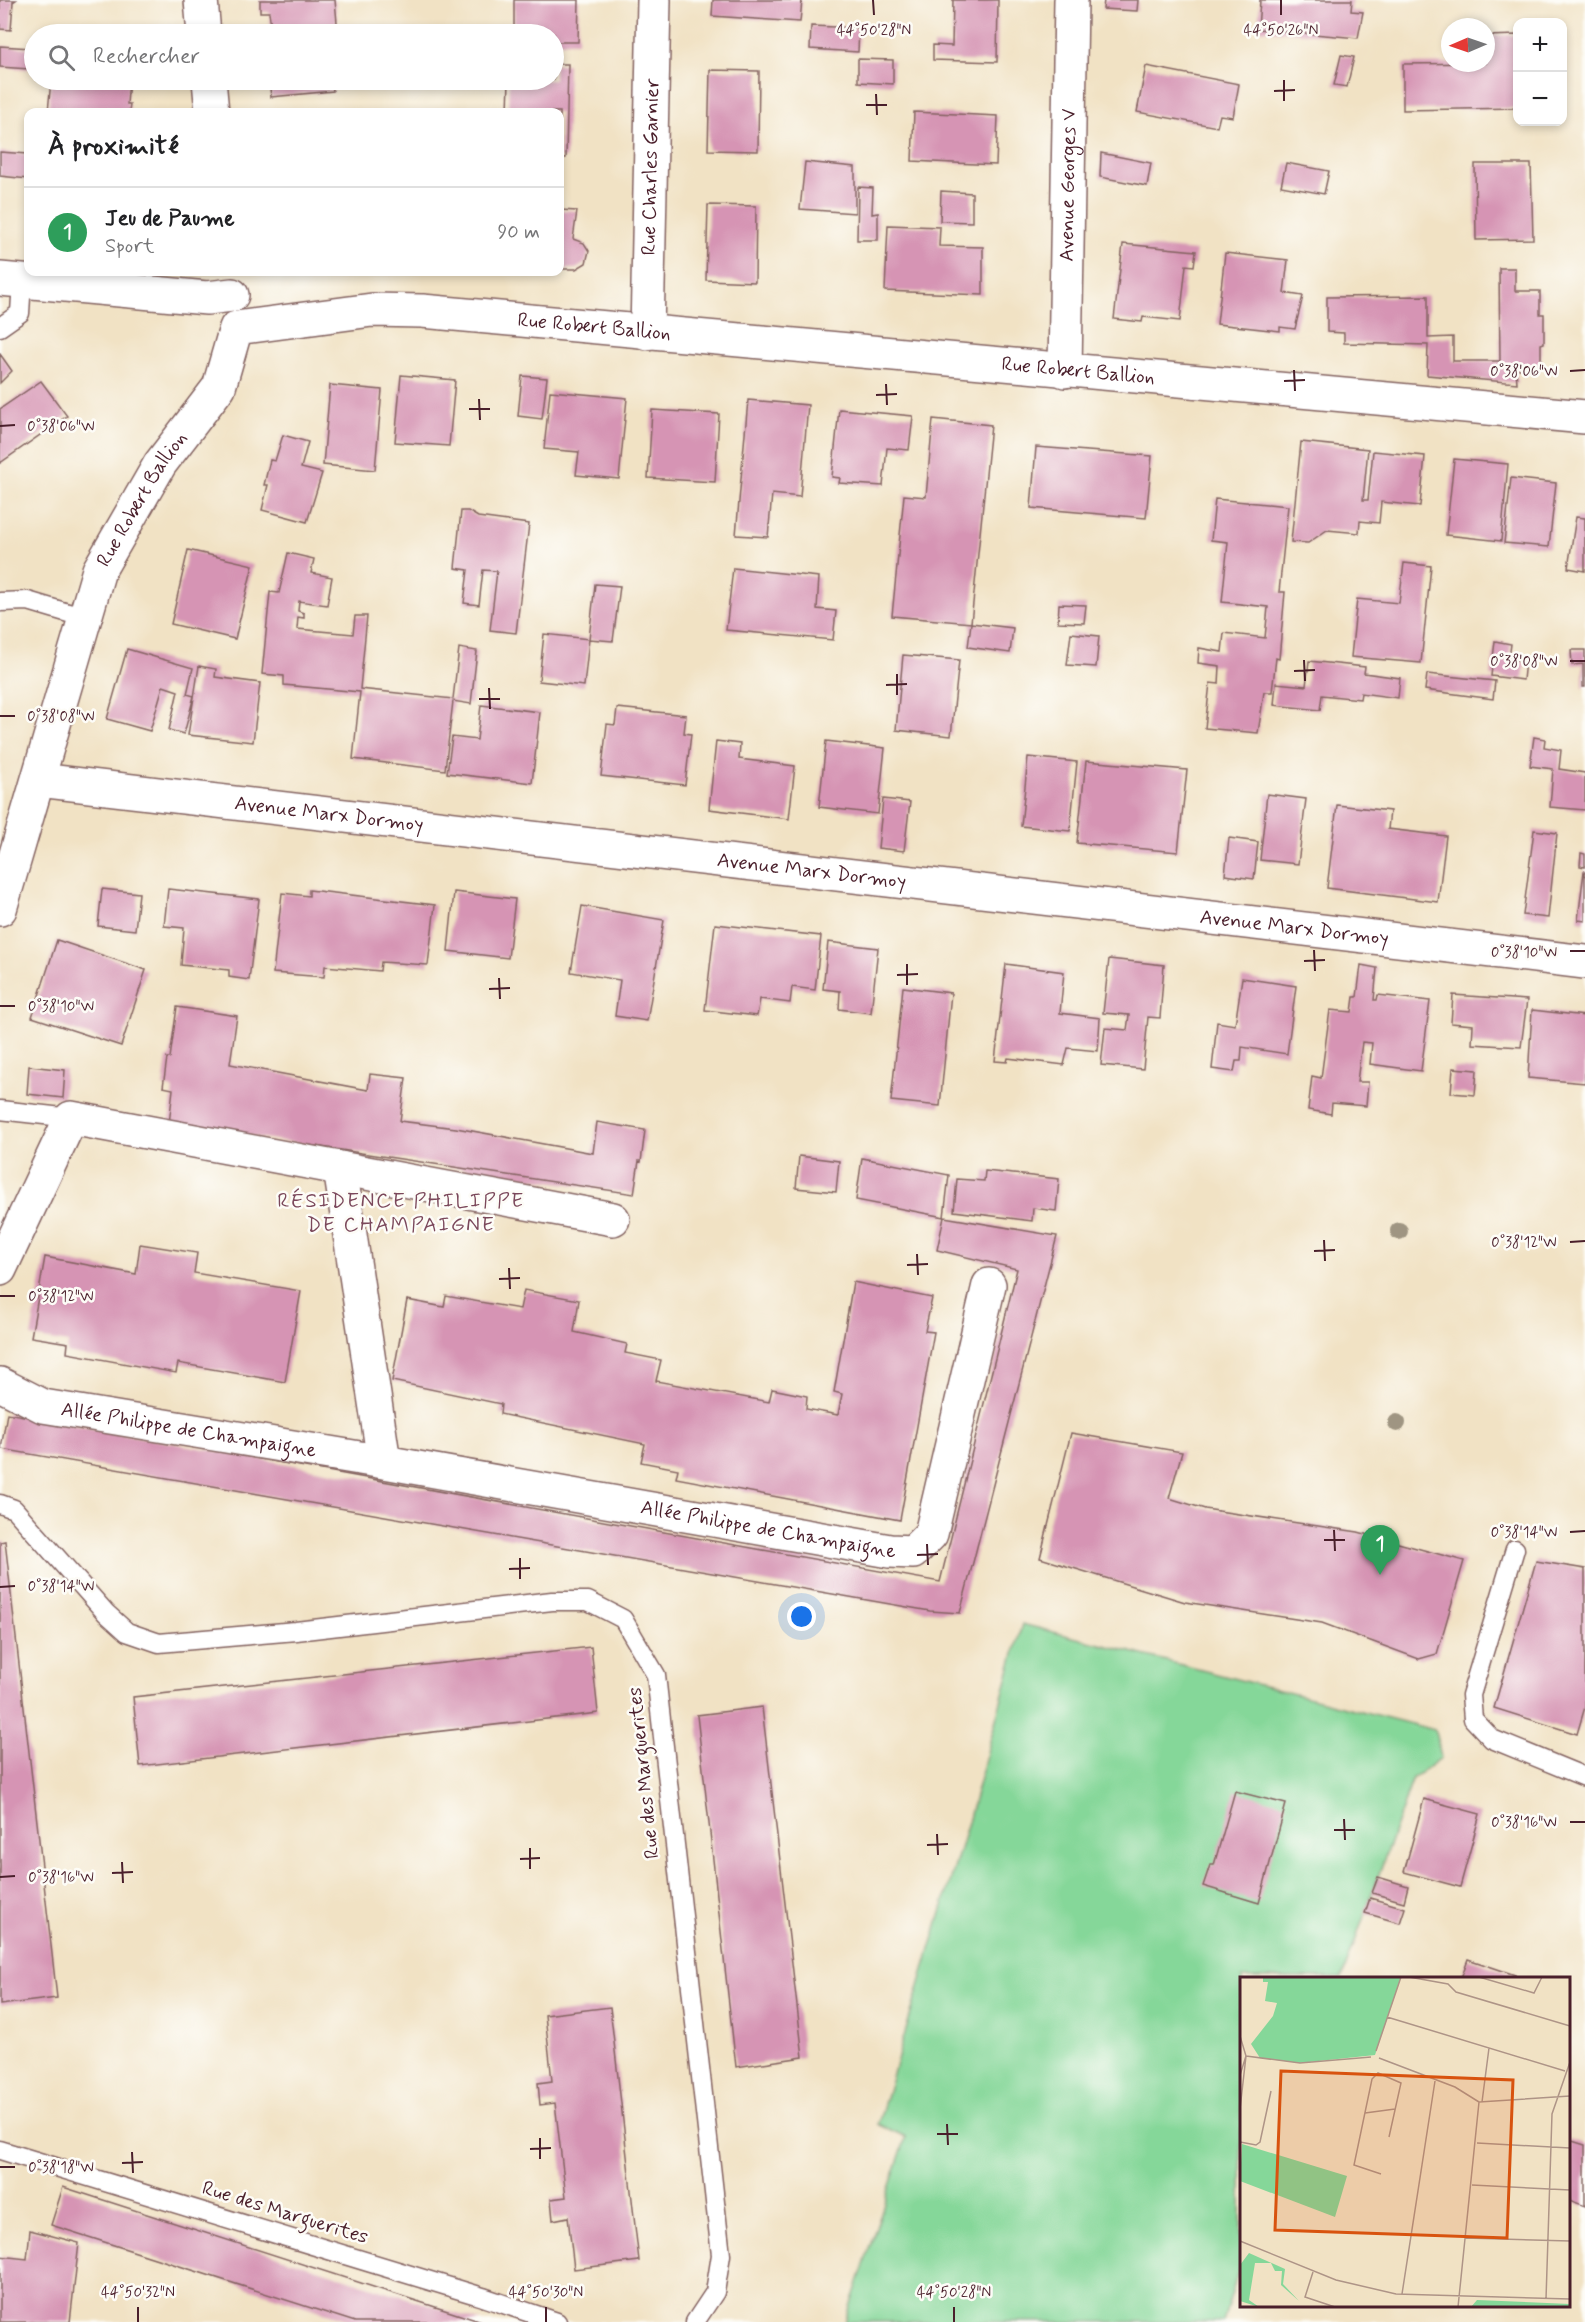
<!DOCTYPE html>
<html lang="fr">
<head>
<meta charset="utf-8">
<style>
  :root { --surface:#fff; --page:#f6f6f6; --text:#202124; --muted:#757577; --line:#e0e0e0; --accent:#b5179e }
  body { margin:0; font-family:Mynerve,sans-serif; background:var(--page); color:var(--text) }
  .controls { position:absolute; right:18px; top:18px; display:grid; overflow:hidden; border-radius:12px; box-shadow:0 3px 9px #0003 }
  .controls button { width:54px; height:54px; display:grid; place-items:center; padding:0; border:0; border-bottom:2px solid var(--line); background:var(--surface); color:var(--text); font:30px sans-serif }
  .compass { position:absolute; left:1441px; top:18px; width:54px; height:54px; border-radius:50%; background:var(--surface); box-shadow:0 3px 9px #0003; rotate:268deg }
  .you { position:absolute; left:802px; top:1617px; width:21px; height:21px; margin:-15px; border:4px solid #fff; border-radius:50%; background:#1a73e8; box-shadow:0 0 0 9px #1a73e833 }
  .badge { display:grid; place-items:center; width:39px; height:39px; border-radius:50%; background:var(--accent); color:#fff; font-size:20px; font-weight:700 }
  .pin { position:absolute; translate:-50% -50px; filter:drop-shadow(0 2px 3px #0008) }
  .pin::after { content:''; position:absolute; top:32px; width:21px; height:18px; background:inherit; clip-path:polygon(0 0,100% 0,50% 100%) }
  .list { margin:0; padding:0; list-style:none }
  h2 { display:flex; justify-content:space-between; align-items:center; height:78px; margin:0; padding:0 24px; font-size:26px }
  h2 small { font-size:20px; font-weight:400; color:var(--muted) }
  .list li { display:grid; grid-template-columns:39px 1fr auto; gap:18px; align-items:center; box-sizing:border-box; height:90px; padding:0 24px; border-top:2px solid var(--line) }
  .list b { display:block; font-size:22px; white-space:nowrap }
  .list p { margin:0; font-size:20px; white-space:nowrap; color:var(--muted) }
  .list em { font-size:20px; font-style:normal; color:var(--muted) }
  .icon { flex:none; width:33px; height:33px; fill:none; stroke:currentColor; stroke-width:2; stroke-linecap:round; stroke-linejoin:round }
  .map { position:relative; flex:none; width:1585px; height:2322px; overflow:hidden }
  .search { position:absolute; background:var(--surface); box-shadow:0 3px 9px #0003; left:24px; top:24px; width:540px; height:66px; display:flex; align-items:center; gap:15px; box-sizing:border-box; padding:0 21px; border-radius:33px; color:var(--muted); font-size:22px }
  .panel { position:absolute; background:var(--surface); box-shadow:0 3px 9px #0003; left:24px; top:108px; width:540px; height:168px; border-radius:12px }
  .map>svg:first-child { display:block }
  .green { fill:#85d799; stroke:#687b62; stroke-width:1.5 }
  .building { fill:#d694b4 }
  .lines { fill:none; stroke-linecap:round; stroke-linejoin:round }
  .lane-casing { stroke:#846361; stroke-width:21 }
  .street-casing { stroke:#846361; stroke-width:36 }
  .lane { stroke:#fff; stroke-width:18 }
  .street { stroke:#fff; stroke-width:33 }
  .tree { fill:#9f9582 }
  .ticks { fill:none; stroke:#4a1f2b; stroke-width:2 }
  .labels { text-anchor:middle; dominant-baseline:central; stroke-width:5; stroke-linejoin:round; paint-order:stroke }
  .street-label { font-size:20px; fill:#4a1f2b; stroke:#fdfcf7 }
  .neighbourhood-label { font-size:21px; letter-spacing:1.5px; fill:#7b485b; stroke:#fdfcf7 }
  .inset-road { fill:none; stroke:#ae9487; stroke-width:1.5 }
  .view { fill:#d8530f; fill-opacity:0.15; stroke:#d8530f; stroke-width:3 }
  .inset-edge { fill:none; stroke:#4a1f2b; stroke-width:3 }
  .ticks-label { font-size:15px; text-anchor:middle; fill:#4a1f2b; stroke:#fdfcf7; stroke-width:5; stroke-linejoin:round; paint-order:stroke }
</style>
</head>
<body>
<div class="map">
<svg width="1585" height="2322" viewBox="0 0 1585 2322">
  <rect width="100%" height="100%" fill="#fdfcf7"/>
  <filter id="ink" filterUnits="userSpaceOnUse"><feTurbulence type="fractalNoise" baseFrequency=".0167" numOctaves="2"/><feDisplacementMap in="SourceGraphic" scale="12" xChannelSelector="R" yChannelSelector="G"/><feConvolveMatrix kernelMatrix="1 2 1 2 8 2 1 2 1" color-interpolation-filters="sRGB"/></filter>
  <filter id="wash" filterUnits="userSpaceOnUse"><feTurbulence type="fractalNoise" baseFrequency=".008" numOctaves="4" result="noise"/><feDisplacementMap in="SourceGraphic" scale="24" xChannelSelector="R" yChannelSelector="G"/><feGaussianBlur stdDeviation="1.35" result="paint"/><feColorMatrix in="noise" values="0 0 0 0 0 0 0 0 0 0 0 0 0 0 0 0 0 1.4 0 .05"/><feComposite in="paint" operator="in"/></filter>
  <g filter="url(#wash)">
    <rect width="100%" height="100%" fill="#f1e2c4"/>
    <path class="green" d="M1022 1624 1435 1730 1441 1758 1413 1778 1342 1978H1242L1241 2261 1223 2322H845L906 2137 878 2124 968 1822Z"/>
    <g id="blocks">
      <path class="building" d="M0 0H16L13 2 11 30 0 29Z
        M260 0H335L338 34H272L269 12H260Z
        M514 0H579L578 42H554V34H545V29H514Z
        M713 0H802L800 22 712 16Z
        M953 0H998L997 62 933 60V45L952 46Z
        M1104 0H1138L1137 11 1103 9Z
        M1260 0H1352L1351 11 1363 12 1358 38 1258 29Z
        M811 26 859 28 858 52 810 49Z
        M1518 35V108L1403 110V64L1486 63V36Z
        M0 46 31 48 29 69 0 67Z
        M1341 55 1354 57 1347 87 1334 85Z
        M858 59 893 60V84L858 82Z
        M554 64H568L566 158H560V112H508L509 80H554Z
        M1146 66 1239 84 1233 117 1220 115 1217 127 1137 112Z
        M710 70 759 71 758 151 708 150Z
        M51 80H129L127 104H130L129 112H48Z
        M269 80H332L333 91 271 97Z
        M914 112 998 116 996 165 912 161Z
        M0 152 28 154V179L0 176Z
        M1101 153 1151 163 1147 186 1100 177Z
        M805 162 855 167V213L800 209Z
        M1286 163 1329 171 1324 194 1281 186Z
        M1475 164H1531L1533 239 1476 240Z
        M858 187 873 188 872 214 878 213V240H857Z
        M941 191 972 193V222L940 221Z
        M708 205 756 206 755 282 706 280Z
        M560 210 577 211 573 239 584 243 589 251 586 263 576 269H560Z
        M888 225 940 227 939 246 983 247V295L885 291Z
        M1123 244 1196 251 1194 266 1186 265 1180 321 1143 317 1142 322 1114 319Z
        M1225 253 1288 260 1284 293 1303 296 1295 329 1280 327V331L1217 324Z
        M1499 268H1515V291H1540V314H1544V343L1541 344V368L1516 369 1517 383 1427 375 1428 345 1344 343V333L1327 332V297L1428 296V338L1453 337V361H1500Z
        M0 354 12 371 0 383Z
        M401 375 455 380 449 446 395 442Z
        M522 376 547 378 542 419 518 416Z
        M41 381 67 416 0 463V409Z
        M330 385 382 390 375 470 323 465Z
        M550 391 627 398 619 479 576 475 579 452 544 449Z
        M748 400 808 405 800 497 772 494 768 537 736 535Z
        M839 409 913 416 909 450 887 448 883 486 839 483 840 478 832 477Z
        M652 410 719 414 715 482 648 478Z
        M933 419 991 425 971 623 892 616 904 495 926 497Z
        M283 435 308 442 301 468 322 473 307 522 262 510 268 485H264L270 460 275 461Z
        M1301 442 1368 449 1363 500H1368L1373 451 1425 456 1420 506 1381 502 1379 523 1360 521 1359 533 1327 530 1308 543 1291 542Z
        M1036 447 1152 456 1146 518 1031 508Z
        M1454 459 1508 464 1501 541 1446 535Z
        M1511 478 1556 483 1549 547 1504 543Z
        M1215 499 1288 506 1279 592H1285L1279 659 1276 658 1272 692H1264L1258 733 1205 728 1210 683 1219 684 1220 666 1198 663 1199 648 1222 652 1224 633 1265 638 1268 607 1222 602 1228 542 1211 540Z
        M461 511H468L478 517 529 524 516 633 490 630 497 571 483 570 479 605 464 603 468 570 455 568Z
        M1576 517 1585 518V571L1568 568Z
        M188 550 253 565 235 639 171 624Z
        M288 553 314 559 311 573 332 577 327 605 299 601 298 611 304 613V618L298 617 297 629 353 634 355 616H367L360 689 453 699 459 648 477 651 471 704 453 701 445 770 353 759 360 692 284 685V676L262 674 270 592 279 593Z
        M1404 563 1431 566 1421 663 1351 657 1357 599 1399 603Z
        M733 568 819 577 817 609 836 611 833 640 726 630Z
        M595 584 620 586 613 641 589 639 584 686 539 681 544 634 589 639Z
        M1059 604 1086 605 1084 623 1058 622Z
        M971 623 1013 628 1010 653 968 647Z
        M1071 633 1099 636 1096 667 1067 665Z
        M1495 641 1511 644 1509 659 1525 661 1523 680 1491 676Z
        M127 649 193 668 187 694 194 696 184 734 169 730 178 691 163 686 150 731 107 719Z
        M1571 650H1585V687H1583V664L1572 665Z
        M903 655 959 660 951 736 896 730Z
        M1309 661 1365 667 1364 673 1400 678 1398 698 1361 693 1360 699 1322 695 1320 710 1274 705 1276 683 1306 686Z
        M199 666 216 669 215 677 260 683 253 742 188 735Z
        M1427 674 1495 681 1493 699 1425 690Z
        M481 705 540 712 532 783 447 773 452 737 477 740Z
        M617 708 686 715 684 733 691 734 685 785 601 776 607 724 615 725Z
        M1534 737 1545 739 1544 747 1561 750 1559 769 1585 773V810L1550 807 1553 769 1530 766Z
        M716 741 740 744 739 759 795 766 789 819 709 809Z
        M826 741 885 748 878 814 819 807Z
        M1028 757 1077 762 1070 831 1021 826Z
        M1086 761 1187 770 1178 852 1077 843Z
        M1267 794 1306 799 1298 864 1260 860Z
        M883 799 910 802 904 851 878 848Z
        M1337 805 1390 811 1388 829 1446 836 1438 902 1327 888Z
        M1534 830 1557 833 1548 918 1523 915Z
        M1229 838 1258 842 1254 879 1225 875Z
        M1581 853 1585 854V867L1580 866Z
        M1584 871H1585V921L1578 920Z
        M102 889 139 893 135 930 98 926Z
        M168 889 259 899 249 980 229 977V970L181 965 184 928 164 926Z
        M309 890 435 905 428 965 381 962 380 971 325 966 324 977 273 973 282 893 309 896Z
        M454 892 515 899 508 958 448 951Z
        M582 906 664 920 647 1021 615 1016 620 980 571 972Z
        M715 924 821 936 815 990 792 987 790 1003 760 999 757 1016 705 1010Z
        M57 940 146 970 121 1046 32 1017Z
        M828 942 878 948 871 1013 839 1009 840 991 823 989Z
        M1109 959 1164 965 1160 1018 1148 1017 1143 1069 1101 1065 1105 1028 1127 1030 1129 1015 1103 1013Z
        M1006 964 1064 972 1060 1013 1100 1018 1098 1051 1068 1048 1064 1065 1008 1058 1007 1062 995 1061Z
        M1361 965 1377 968 1374 1000H1377L1378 995 1430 1001 1421 1071 1370 1064 1372 1043 1362 1042 1357 1082H1368L1366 1106 1332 1103 1331 1114 1308 1110 1312 1076 1321 1078 1330 1010 1352 1012 1354 997H1357Z
        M1242 978 1296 986 1287 1054 1242 1047 1241 1061H1236L1234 1072 1212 1069 1217 1022 1235 1025Z
        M903 987 951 993 940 1106 891 1101Z
        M1453 995 1527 1000 1521 1047 1472 1044 1473 1025 1451 1023Z
        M177 1007 237 1016 230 1064 368 1090 370 1074 406 1078 400 1121 456 1128 593 1153 597 1122 645 1130 641 1162 639 1161 634 1194 169 1124 173 1089 163 1087 167 1058H170Z
        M1532 1010 1585 1016V1083L1528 1078Z
        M29 1066 65 1070 63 1098 27 1094Z
        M1453 1068 1477 1070 1475 1095 1451 1093Z
        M799 1156 839 1161 836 1192 796 1188Z
        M862 1158 949 1175 944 1217 856 1200Z
        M985 1171 1059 1179 1056 1211 1033 1208 1032 1221 954 1211 957 1179 984 1181Z
        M944 1217 1057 1236 960 1613 930 1611 1 1449 7 1413 940 1582 1017 1269 937 1250Z
        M140 1244 197 1253 194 1273 301 1291 285 1382 178 1363 176 1373 67 1353 68 1343 31 1337 45 1257 136 1274Z
        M853 1282 932 1298 925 1331 934 1332 900 1520 676 1478 678 1469 641 1462 645 1444 500 1414 501 1404 392 1381 407 1300 444 1307 446 1296 520 1309 524 1290 579 1300 574 1332 627 1344 625 1353 661 1360 656 1381 769 1402 772 1389 807 1396 806 1409 838 1415 842 1394 834 1392Z
        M1071 1433 1182 1452 1169 1498 1205 1509 1358 1532 1464 1561 1437 1654 1419 1659 1322 1623 1185 1602 1040 1558Z
        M5 1541 57 1998 0 2005V1542Z
        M1536 1561 1585 1569V1707L1577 1734 1494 1708Z
        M591 1647 598 1713 140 1766 133 1697Z
        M762 1707 803 2057 736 2067 697 1715Z
        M1235 1791 1286 1804 1259 1903 1203 1886 1210 1865H1214Z
        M1424 1799 1480 1814 1460 1887 1404 1872Z
        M1378 1877 1408 1886 1404 1902 1372 1893Z
        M1370 1898 1405 1908 1400 1923 1365 1913Z
        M1468 1959 1515 1975 1513 1978H1461Z
        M610 2007 639 2261 574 2269 568 2217 553 2220 551 2199 566 2197 555 2103 540 2105 538 2083 552 2081 545 2015Z
        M1569 2140 1585 2145V2206L1569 2200Z
        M63 2187 482 2322H355L51 2225Z
        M30 2230 79 2243 70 2322H0V2256L27 2259Z"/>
    </g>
  </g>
  <g filter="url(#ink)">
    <use href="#blocks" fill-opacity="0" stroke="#846361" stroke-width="1.5"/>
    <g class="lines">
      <g class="lane-casing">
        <path id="lane" d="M0 327 20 313 22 281
          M0 602 28 601 85 618
          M0 1110 71 1118
          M0 1504 14 1509 106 1613 127 1632 159 1643 296 1631 552 1601H588L623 1619 656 1675 721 2255 715 2292 695 2322
          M1515 1549 1471 1695 1473 1719 1492 1739 1585 1777
          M0 2150 483 2297 557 2322"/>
      </g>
      <g class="street-casing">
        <g id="street">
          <path d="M201 0 204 34"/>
          <path d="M209 80 212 112"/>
          <path d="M0 279 207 298 232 295"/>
          <path id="s1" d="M647 333 654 0"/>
          <path id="s2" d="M1065 371 1071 0"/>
          <path id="s3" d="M39 780 1585 962"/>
          <path id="s4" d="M0 909 99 570 160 464 219 387 236 328 372 310 422 311 1585 417"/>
          <path d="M340 1168 384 1462"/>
          <path d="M0 1269 71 1118 613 1219"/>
          <path id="s5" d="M0 1384 43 1406 384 1462 890 1551 913 1552 931 1534 989 1285"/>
        </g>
      </g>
      <use href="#lane" class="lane"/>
      <use href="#street" class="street"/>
    </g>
    <g class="tree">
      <circle cx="1399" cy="1231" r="9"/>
      <circle cx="1397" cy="1423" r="9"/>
    </g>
  </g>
  <path class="ticks" d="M873 0 874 15M1281 0V15M1284 80V101M1274 91 1295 90M876 94 877 115M866 105H887M1294 370 1295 391M1570 371 1585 370M1284 381 1305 380M886 384 887 405M876 395 897 394M479 399 480 420M469 409H490M0 426 15 425M1304 660 1305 681M1570 661H1585M1294 671 1315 670M897 674V695M886 685 907 684M489 688 490 709M479 699H500M0 716H15M1314 950 1315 971M1570 951H1585M1304 961 1325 960M907 964V985M897 975 918 974M499 978 500 999M489 989 510 988M0 1006H15M1324 1240 1325 1261M1570 1242 1585 1241M1314 1251 1335 1250M917 1254 918 1275M907 1265 928 1264M509 1268 510 1289M499 1279 520 1278M0 1296H15M1334 1530 1335 1551M1570 1532 1585 1531M1324 1540H1345M927 1544 928 1565M917 1555 938 1554M520 1558V1579M509 1569 530 1568M0 1587 15 1586M1344 1819 1345 1840M1570 1822H1585M1334 1830H1355M937 1834 938 1855M927 1845 948 1844M530 1848V1869M520 1859 540 1858M122 1862 123 1883M112 1873 133 1872M0 1877 15 1876M947 2124 948 2145M937 2134H958M540 2138V2159M530 2149 551 2148M132 2152 133 2173M122 2163 143 2162M0 2167H15M138 2307V2322M546 2307V2322M954 2307V2322"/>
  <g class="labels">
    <g class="street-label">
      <text stroke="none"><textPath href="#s1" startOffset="166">Rue Charles Garnier</textPath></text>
      <text stroke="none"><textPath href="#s2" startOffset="186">Avenue Georges V</textPath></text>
      <text stroke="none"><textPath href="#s4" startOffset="994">Rue Robert Ballion</textPath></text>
      <text stroke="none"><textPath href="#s4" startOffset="1480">Rue Robert Ballion</textPath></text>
      <text stroke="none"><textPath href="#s4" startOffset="436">Rue Robert Ballion</textPath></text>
      <text stroke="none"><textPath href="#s3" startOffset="292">Avenue Marx Dormoy</textPath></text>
      <text stroke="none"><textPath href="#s3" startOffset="778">Avenue Marx Dormoy</textPath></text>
      <text stroke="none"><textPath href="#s3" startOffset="1264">Avenue Marx Dormoy</textPath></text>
      <text stroke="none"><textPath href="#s5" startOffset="196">Allée Philippe de Champaigne</textPath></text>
      <text stroke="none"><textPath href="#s5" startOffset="784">Allée Philippe de Champaigne</textPath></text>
      <text transform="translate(644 1773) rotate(-96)">Rue des Marguerites</text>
      <text transform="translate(285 2213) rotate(17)">Rue des Marguerites</text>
    </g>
    <g class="neighbourhood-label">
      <text x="401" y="1201">RÉSIDENCE PHILIPPE<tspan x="401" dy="24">DE CHAMPAIGNE</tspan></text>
    </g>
  </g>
  <g transform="translate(1240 1977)">
    <rect width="330" height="330" fill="#f1e2c4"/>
    <path d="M23 0H161L135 78 60 86 20 81 11 67 33 39 37 26 25 24 28 5H23ZM2 167 107 199 95 240 0 204ZM9 276 45 292 43 307 59 324 41 308 42 294H35L31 286H15L9 323 19 330 0 324V288ZM237 323 330 327V330H231Z" fill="#85d799"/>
    <path class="inset-road" d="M169 0 208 7 216 15 330 49M239 0 294 16 302 0M147 40 325 94M0 59 6 79 0 132M136 74 161 0M6 79 60 86 131 80M139 81 215 110 239 125 218 330M0 98 6 79M239 125 330 119M242 125 249 71M125 136 155 132M0 165 16 168 20 165 31 114M237 166 330 171M141 197 114 188 132 102 138 96 161 106 149 160M232 208 330 213M225 261 330 264M0 264 96 303 156 317 330 322M73 295 65 320 95 330M162 317 195 104M306 322 312 137 330 85"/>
    <path class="view" d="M41 94 273 103 267 261 35 253Z"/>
    <rect width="330" height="330" class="inset-edge"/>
  </g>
  <g class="ticks-label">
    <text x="874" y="35">44°50'28"N</text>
    <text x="1281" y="35">44°50'26"N</text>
    <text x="1524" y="376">0°38'06"W</text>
    <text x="61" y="431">0°38'06"W</text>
    <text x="1524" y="666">0°38'08"W</text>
    <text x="61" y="721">0°38'08"W</text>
    <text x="1524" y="957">0°38'10"W</text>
    <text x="61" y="1011">0°38'10"W</text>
    <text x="1524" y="1247">0°38'12"W</text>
    <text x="61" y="1301">0°38'12"W</text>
    <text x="1524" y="1537">0°38'14"W</text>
    <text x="61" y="1591">0°38'14"W</text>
    <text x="1524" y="1827">0°38'16"W</text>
    <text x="61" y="1882">0°38'16"W</text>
    <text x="61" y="2172">0°38'18"W</text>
    <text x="138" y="2297">44°50'32"N</text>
    <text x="546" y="2297">44°50'30"N</text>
    <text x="954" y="2297">44°50'28"N</text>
  </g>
</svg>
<div class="controls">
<button>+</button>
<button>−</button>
</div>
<svg class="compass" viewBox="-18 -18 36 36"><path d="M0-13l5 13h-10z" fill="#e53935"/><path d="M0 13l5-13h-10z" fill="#757577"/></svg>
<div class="you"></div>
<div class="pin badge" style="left:1380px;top:1575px;background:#2e9e5b">1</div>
<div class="search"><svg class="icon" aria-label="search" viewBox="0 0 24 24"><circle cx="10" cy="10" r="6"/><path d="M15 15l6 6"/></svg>Rechercher</div>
<section class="panel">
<h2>À proximité<small></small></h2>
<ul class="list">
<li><span class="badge" style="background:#2e9e5b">1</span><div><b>Jeu de Paume</b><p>Sport</p></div><em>90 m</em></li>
</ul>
</section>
</div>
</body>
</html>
